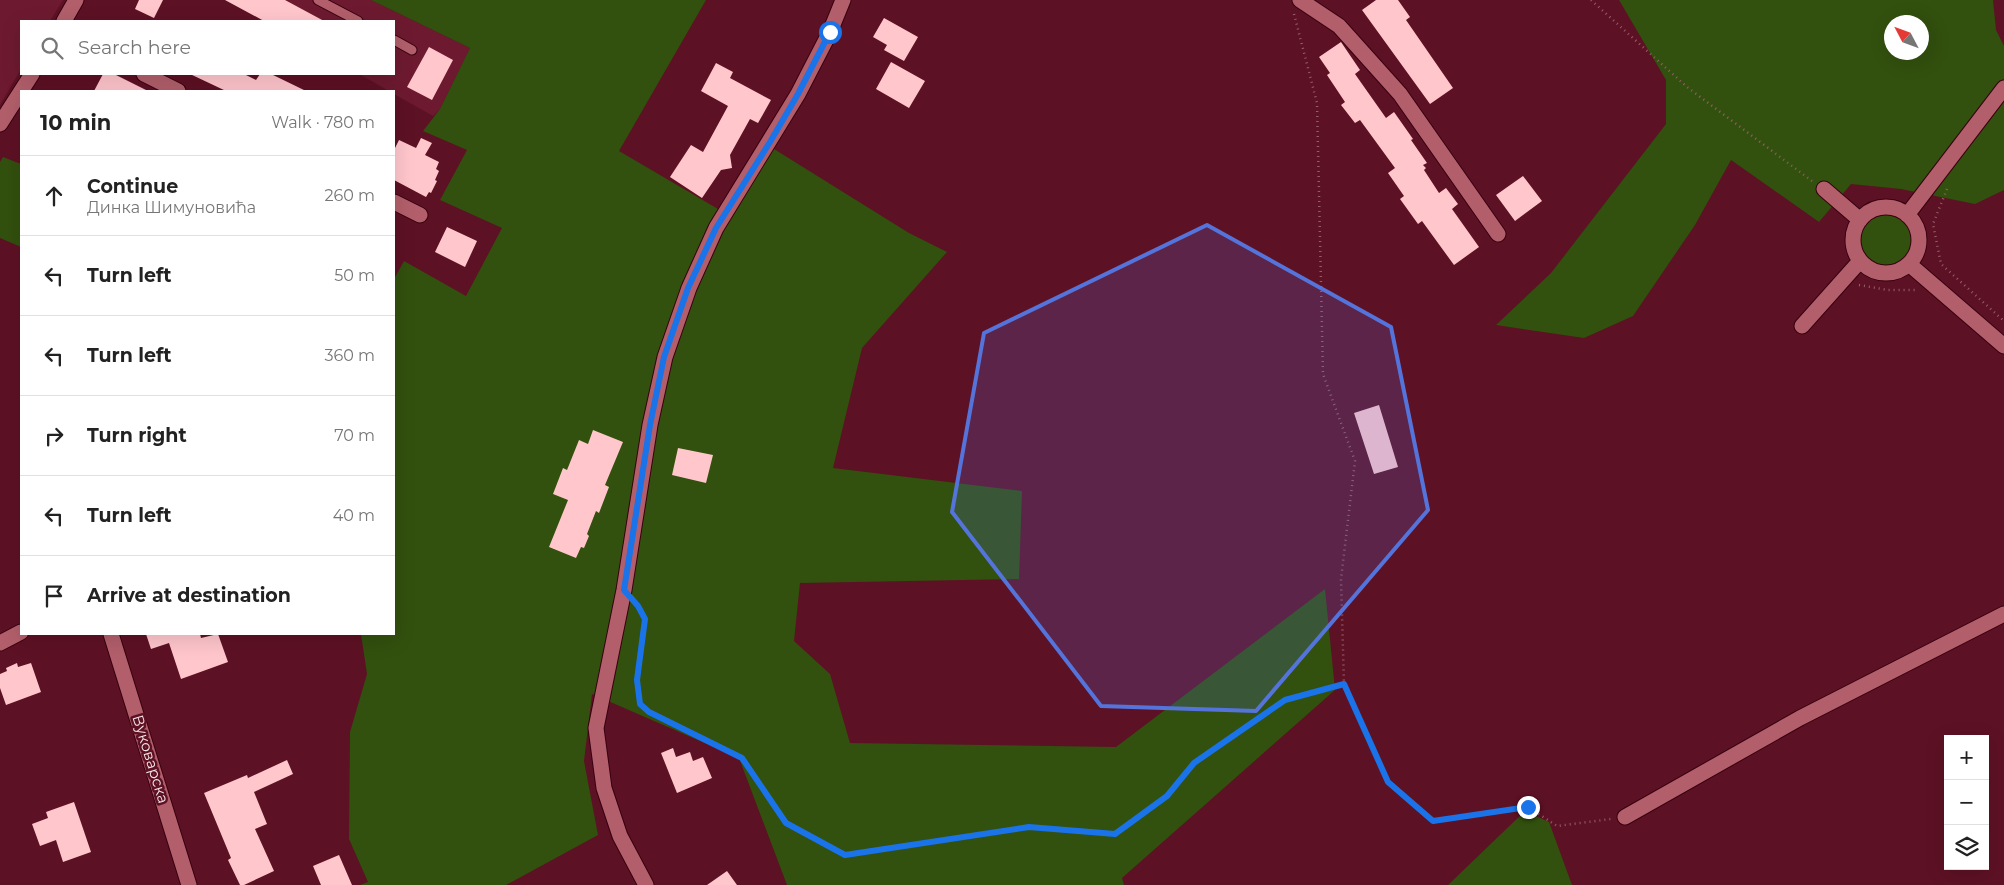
<!DOCTYPE html>
<html lang="en">
<head>
<meta charset="utf-8">
<style>
  :root { --surface:#fff; --page:#f6f6f6; --text:#222; --muted:#767676; --line:#e0e0e0 }
  body { margin:0; font-family:Montserrat,sans-serif; background:var(--page); color:var(--text) }
  .controls { position:absolute; right:15px; bottom:15px; display:grid; overflow:hidden; border-radius:0px; box-shadow:0 5px 20px #0002 }
  .controls button { width:45px; height:45px; display:grid; place-items:center; padding:0; border:0; border-bottom:1px solid var(--line); background:var(--surface); color:var(--text); font:25px sans-serif }
  .compass { position:absolute; left:1884px; top:15px; width:45px; height:45px; border-radius:50%; background:var(--surface); box-shadow:0 5px 20px #0002; rotate:311deg }
  .stop { position:absolute; width:15px; height:15px; margin:-11px; border:4px solid #1a73e8; border-radius:50%; background:#fff }
  .stop.end { background:#1a73e8; border-color:#fff; box-shadow:0 1px 5px #0008 }
  .list { margin:0; padding:0; list-style:none }
  h2 { display:flex; justify-content:space-between; align-items:center; height:65px; margin:0; padding:0 20px; font-size:21px }
  h2 small { font-size:16px; font-weight:400; color:var(--muted) }
  .list li { display:grid; grid-template-columns:32px 1fr auto; gap:15px; align-items:center; box-sizing:border-box; height:80px; padding:0 20px; border-top:1px solid var(--line) }
  .list b { display:block; font-size:19px; white-space:nowrap }
  .list p { margin:0; font-size:16px; white-space:nowrap; color:var(--muted) }
  .list em { font-size:16px; font-style:normal; color:var(--muted) }
  .icon { flex:none; width:28px; height:28px; fill:none; stroke:currentColor; stroke-width:2; stroke-linecap:round; stroke-linejoin:round }
  .map { position:relative; flex:none; width:2004px; height:885px; overflow:hidden }
  .search { position:absolute; background:var(--surface); box-shadow:0 5px 20px #0002; left:20px; top:20px; width:375px; height:55px; display:flex; align-items:center; gap:12px; box-sizing:border-box; padding:0 18px; border-radius:0px; color:var(--muted); font-size:19px }
  .panel { position:absolute; background:var(--surface); box-shadow:0 5px 20px #0002; left:20px; top:90px; width:375px; height:545px; border-radius:0px }
  .map>svg:first-child { display:block }
  .built { fill:#6d1a30 }
  .green { fill:#32500e; fill-rule:evenodd }
  .building { fill:#ffc6cc }
  .lines { fill:none; stroke-linecap:round; stroke-linejoin:round }
  .service-casing { stroke:#380110; stroke-width:11 }
  .minor-casing { stroke:#380110; stroke-width:17 }
  .path { stroke:#965e6b; stroke-width:2.5; stroke-dasharray:1 4; stroke-linecap:butt }
  .service { stroke:#b25f6b; stroke-width:9 }
  .minor { stroke:#b25f6b; stroke-width:15 }
  .route { stroke:#1a73e8; stroke-width:6 }
  .marked { fill:#5474dc; fill-opacity:0.2; stroke:#5474dc; stroke-width:4; stroke-linejoin:round }
  .labels { text-anchor:middle; dominant-baseline:central; stroke-width:5; stroke-linejoin:round; paint-order:stroke }
  .street-label { font-size:15px; fill:#fae7e8; stroke:#5d1124 }
</style>
</head>
<body>
<div class="map">
<svg width="2004" height="885" viewBox="0 0 2004 885">
  <rect width="100%" height="100%" fill="#5d1124"/>
  <path class="built" d="M0 0H63L50 21H21V69L0 105Z
    M225 0H371L470 48 440 109 433 116 394 94V91H389L359 74H394V21H264Z"/>
  <path class="green" d="M371 0H706L619 151 730 216 774 149 909 233 947 252 862 348 833 468 1022 491 1019 579 800 583 794 641 830 674 850 743 1116 747 1325 589 1335 690 1122 878 1124 885H787L739 758 592 694 584 761 598 835 506 885H360L368 882 349 839 350 732 367 674 361 634H394V279L404 261 466 296 502 228 440 200 467 150 423 131 440 109 470 48Z
    M1619 0H1993L1996 30 2004 46V190L1975 204 1901 189 1851 184 1819 222 1731 160 1695 225 1633 316 1584 338 1496 325 1551 273 1666 124V80ZM1892 22H1922V52H1892Z
    M3 157 21 164V247L0 238V162Z
    M1856 240a29 29 0 1 1 58 0a29 29 0 1 1-58 0Z
    M1525 811 1549 822 1572 885H1448Z"/>
  <path class="building" d="M139 0H163L154 18 135 9Z
    M225 0H285L324 21H264Z
    M1376 0H1398L1410 17 1406 20 1453 88 1430 104 1362 10Z
    M884 18 918 37 904 61 884 50 887 45 873 37Z
    M1341 42 1360 70 1355 74 1386 118 1394 112 1413 139 1411 140 1427 163 1423 165 1426 168 1424 170 1439 193 1446 188 1458 204 1452 209 1479 247 1454 265 1422 221 1418 224 1400 199 1404 196 1388 173 1395 168 1360 120 1355 123 1341 105 1345 102 1327 75 1330 73 1319 57Z
    M429 47 453 60 432 100 407 87Z
    M891 62 925 81 909 108 876 89Z
    M716 63 733 72 730 78 771 100 758 123 750 119 730 155 732 168 721 170 702 198 670 177 691 145 703 152 728 106 701 91Z
    M103 74H114L148 91H94Z
    M190 74H244L256 80 260 74H271L306 91H226Z
    M421 138 432 143 425 155 439 162 436 169 439 171 435 180 437 181 431 193 429 192 426 197 394 180V150L399 140 416 148Z
    M1523 176 1542 201 1515 221 1496 195Z
    M447 227 477 241 465 267 435 252Z
    M1379 405 1398 467 1374 474 1354 413Z
    M593 430 623 442 605 485 609 487 599 513 596 511 587 534 589 536 584 548 581 547 576 558 549 547 568 500 553 494 563 468 567 470 579 440 588 444Z
    M678 448 713 455 706 483 672 475Z
    M146 634H200L201 638 218 634 228 662 181 679 169 643 151 649Z
    M17 663 18 667 31 663 41 692 6 705 0 688V674L7 671 6 668Z
    M673 748 676 757 690 752 693 761 703 757 712 778 677 793 661 753Z
    M287 760 293 774 254 792 267 824 255 829 274 871 244 885H240L228 860 231 858 204 793 247 775 248 778Z
    M74 802 91 852 63 862 56 840 40 846 32 824 48 818 46 812Z
    M339 855 352 885H321L313 866Z
    M727 871 737 885H707Z"/>
  <g class="lines">
    <g class="service-casing">
      <path id="service" d="M318 0 358 21
        M394 40 412 50"/>
    </g>
    <g class="minor-casing">
      <path id="minor" d="M1300 0 1339 26 1400 94 1498 234
        M64 21 76 0
        M144 74 178 91
        M0 124 32 74
        M1824 189 1860 220
        M394 202 420 215
        M1853 240a33 33 0 1 1 66 0a33 33 0 1 1-66 0Z
        M1907 215 2004 88
        M1909 264 2004 346
        M1802 326 1860 261
        M111 634 189 885
        M0 643 21 632
        M1625 817 1800 718 2004 614
        M646 885 620 836 604 788 596 728 624 590 650 425 665 357 689 288 716 228 798 94 830 32 843 0"/>
    </g>
    <path class="path" d="M1591 0 1687 87 1812 181
      M1294 14 1317 103 1323 374 1355 461 1341 579 1344 684 1388 782 1433 821 1528 807 1557 826 1611 819
      M1947 189 1933 224 1941 264 2004 321
      M1859 285 1888 290H1915
      M637 604 645 619 637 680 640 704 649 712 742 758 786 823 845 855 1029 827 1115 834 1167 796 1194 763 1285 700 1344 684"/>
    <use href="#service" class="service"/>
    <use href="#minor" class="minor"/>
  </g>
  <g class="lines">
    <path class="route" d="M830 32 798 94 770 142 716 228 688 288 664 357 650 425 624 590 638 606 645 619 637 680 640 704 649 712 742 758 786 823 845 855 1029 827 1115 834 1167 796 1194 763 1285 700 1344 684 1388 782 1433 821 1528 807"/>
  </g>
  <path class="marked" d="M1207 225 1391 327 1428 510 1256 711 1101 706 952 512 984 333Z"/>
  <g class="labels">
    <g class="street-label">
      <text transform="translate(151 759) rotate(73)">Вуковарска</text>
    </g>
  </g>
</svg>
<div class="controls">
<button>+</button>
<button>−</button>
<button><svg class="icon" aria-label="layers" viewBox="0 0 24 24"><path d="M12 4l9 5-9 5-9-5zM3 14l9 5 9-5"/></svg></button>
</div>
<svg class="compass" viewBox="-18 -18 36 36"><path d="M0-13l5 13h-10z" fill="#e53935"/><path d="M0 13l5-13h-10z" fill="#767676"/></svg>
<div class="stop" style="left:830px;top:32px"></div>
<div class="stop end" style="left:1528px;top:807px"></div>
<div class="search"><svg class="icon" aria-label="search" viewBox="0 0 24 24"><circle cx="10" cy="10" r="6"/><path d="M15 15l6 6"/></svg>Search here</div>
<section class="panel">
<h2>10 min<small>Walk · 780 m</small></h2>
<ul class="list">
<li><svg class="icon" aria-label="ahead" viewBox="0 0 24 24"><path d="M12 20V5M6 11l6-6 6 6"/></svg><div><b>Continue</b><p>Динка Шимуновића</p></div><em>260 m</em></li>
<li><svg class="icon" aria-label="left" viewBox="0 0 24 24"><path d="M17 20v-9H6M10 6l-5 5 5 5"/></svg><div><b>Turn left</b></div><em>50 m</em></li>
<li><svg class="icon" aria-label="left" viewBox="0 0 24 24"><path d="M17 20v-9H6M10 6l-5 5 5 5"/></svg><div><b>Turn left</b></div><em>360 m</em></li>
<li><svg class="icon" aria-label="right" viewBox="0 0 24 24"><path d="M7 20v-9h11M14 6l5 5-5 5"/></svg><div><b>Turn right</b></div><em>70 m</em></li>
<li><svg class="icon" aria-label="left" viewBox="0 0 24 24"><path d="M17 20v-9H6M10 6l-5 5 5 5"/></svg><div><b>Turn left</b></div><em>40 m</em></li>
<li><svg class="icon" aria-label="arrive" viewBox="0 0 24 24"><path d="M6 21V4h12l-3 4 3 4H6"/></svg><div><b>Arrive at destination</b></div></li>
</ul>
</section>
</div>
</body>
</html>
